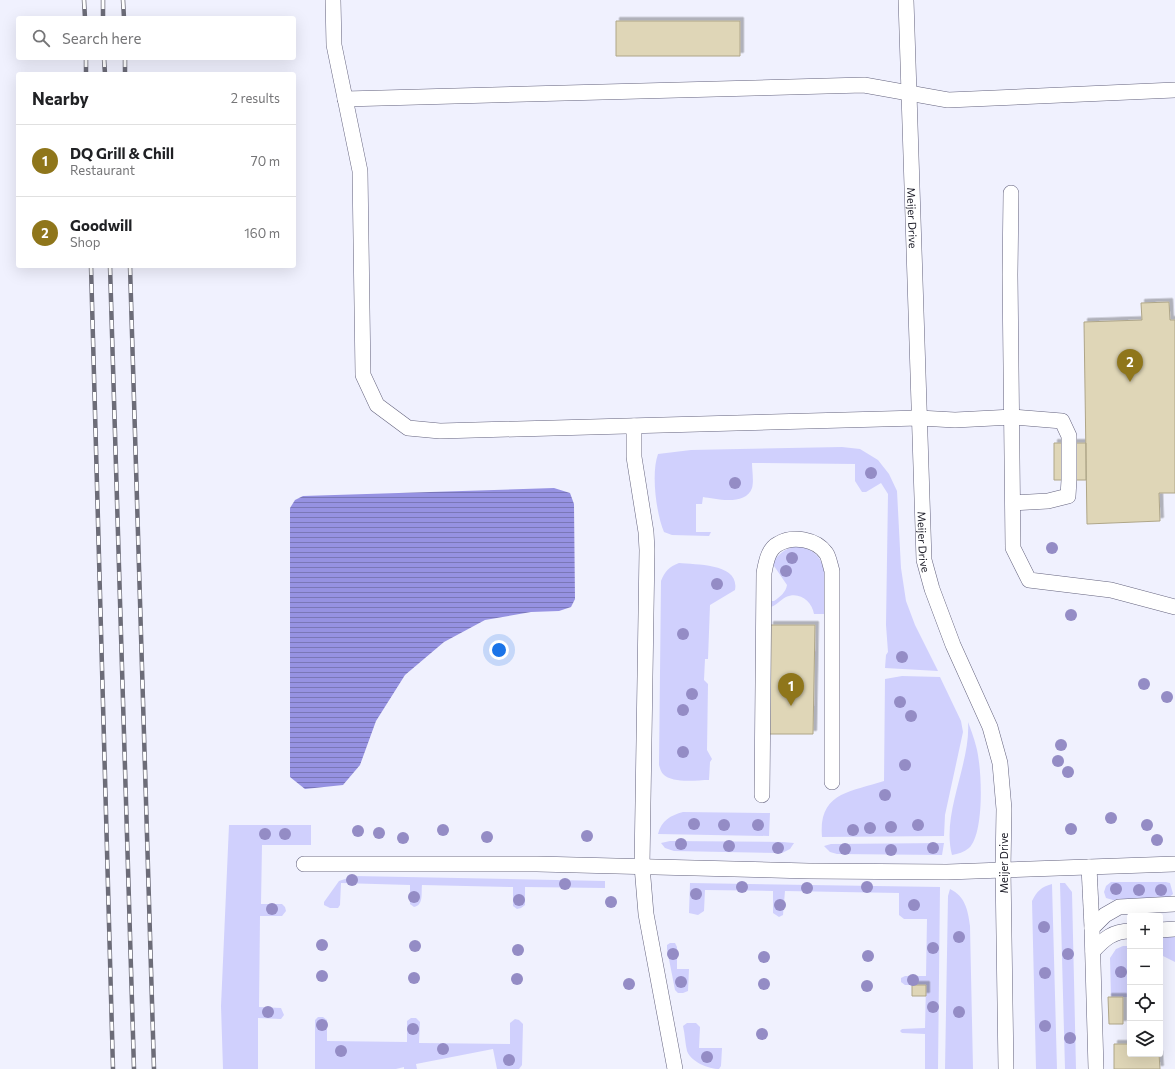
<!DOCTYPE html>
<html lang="en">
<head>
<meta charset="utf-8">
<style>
  :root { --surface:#fff; --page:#f6f6f6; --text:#202124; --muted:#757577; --line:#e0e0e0; --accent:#8f761b }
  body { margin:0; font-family:Commissioner,sans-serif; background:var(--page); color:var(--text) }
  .controls { position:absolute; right:12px; bottom:12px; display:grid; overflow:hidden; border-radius:4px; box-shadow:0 4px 16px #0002 }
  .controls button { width:36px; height:36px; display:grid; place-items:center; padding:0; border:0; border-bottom:1px solid var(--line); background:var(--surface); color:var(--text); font:20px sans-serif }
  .you { position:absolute; left:499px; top:650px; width:14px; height:14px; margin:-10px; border:3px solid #fff; border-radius:50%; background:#1a73e8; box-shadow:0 0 0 6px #1a73e833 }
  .badge { display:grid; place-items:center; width:26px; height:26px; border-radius:50%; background:var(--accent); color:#fff; font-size:13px; font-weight:700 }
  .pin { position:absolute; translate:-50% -33px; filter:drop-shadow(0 1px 2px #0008) }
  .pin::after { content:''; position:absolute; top:21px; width:14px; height:12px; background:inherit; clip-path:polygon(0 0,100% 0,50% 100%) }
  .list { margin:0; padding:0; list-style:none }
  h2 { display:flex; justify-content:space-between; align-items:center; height:52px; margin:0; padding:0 16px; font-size:17px }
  h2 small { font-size:13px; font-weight:400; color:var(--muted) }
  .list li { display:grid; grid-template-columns:26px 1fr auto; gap:12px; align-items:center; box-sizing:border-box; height:72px; padding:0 16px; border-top:1px solid var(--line) }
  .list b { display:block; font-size:15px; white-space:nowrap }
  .list p { margin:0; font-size:13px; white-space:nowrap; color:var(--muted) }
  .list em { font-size:13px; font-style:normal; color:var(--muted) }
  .icon { flex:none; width:22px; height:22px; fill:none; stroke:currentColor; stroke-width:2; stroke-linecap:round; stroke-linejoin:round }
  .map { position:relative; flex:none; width:1175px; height:1069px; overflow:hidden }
  .search { position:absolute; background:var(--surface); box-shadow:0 4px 16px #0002; left:16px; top:16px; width:280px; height:44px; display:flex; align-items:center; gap:10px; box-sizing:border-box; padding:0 14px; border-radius:4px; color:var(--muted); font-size:15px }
  .panel { position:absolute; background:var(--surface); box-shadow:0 4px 16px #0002; left:16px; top:72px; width:280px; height:196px; border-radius:4px }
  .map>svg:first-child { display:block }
  .green { fill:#d0d0fd }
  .water { fill:url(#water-rules) }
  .building { fill:#dfd6b7; stroke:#afa688; filter:url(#shadow) }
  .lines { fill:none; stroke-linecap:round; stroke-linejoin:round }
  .lane-casing { stroke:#64637e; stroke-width:16 }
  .lane { stroke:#fff; stroke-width:15 }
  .rail-casing { stroke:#6c6c78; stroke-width:4.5 }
  .rail { stroke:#fff; stroke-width:3; stroke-dasharray:9; stroke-linecap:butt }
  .tree { fill:#948cc5 }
  .labels { text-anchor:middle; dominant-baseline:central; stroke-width:4; stroke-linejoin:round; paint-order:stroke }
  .street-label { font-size:11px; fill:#21212c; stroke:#fff }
</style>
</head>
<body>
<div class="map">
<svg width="1175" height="1069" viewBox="0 0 1175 1069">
  <defs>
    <pattern id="water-rules" width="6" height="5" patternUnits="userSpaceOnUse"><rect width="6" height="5" fill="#9692e2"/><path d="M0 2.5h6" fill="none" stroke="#7a77b7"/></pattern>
    <filter id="shadow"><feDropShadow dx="3.5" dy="-3.5" stdDeviation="0" flood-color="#0004"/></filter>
  </defs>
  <rect width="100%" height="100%" fill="#f0f1fe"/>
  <path class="green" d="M842 447 860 449 878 460 889 474 897 491 901 568 906 601 915 625 938 671 885 668 886 655 888 652 886 625 888 494 881 483 866 492H862L855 481V464L752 463C752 470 754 481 752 488 746 506 716 499 703 497L702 504H696V532H711L709 536 672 535 664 532C656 513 651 473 658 454L691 450Z
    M796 546C833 551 825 585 824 614H814C812 601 799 591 786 597 780 600 776 606 770 607V601H774C780 597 786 592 787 585L772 563C779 554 784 549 796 546Z
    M679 563C697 565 740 563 735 590L710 605 708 659H705L704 680 708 684 707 750 712 759 710 762 709 780C696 780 673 784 663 774 661 772 660 768 659 765L661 581C665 571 669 567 679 563Z
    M902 676 940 677 961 721 963 732 945 815 944 836 822 837C818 792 851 792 884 781L885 679Z
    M968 722C971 730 974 738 976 746 982 766 985 833 969 848 964 852 958 854 952 855 941 814 971 763 968 722Z
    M683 812 770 813 769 836 658 834C661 821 671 815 683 812Z
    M229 825H311V845H262L261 904H282L285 907 286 911 282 916H260L259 1007 281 1008 284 1015 281 1019 258 1018V1069H223L221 1006Z
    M670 841 783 842 794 843 790 849 782 853 674 851 665 848 661 843Z
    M944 843 942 855 837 854 830 852 824 846 831 844Z
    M354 876 605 881V888L525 887V905L521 908 517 909 513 906V887L422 885C421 893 424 905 414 907L410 904V885L341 883 340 905 338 908H330L324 905V902L339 881Z
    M1111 882H1166L1170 883 1173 894 1168 898 1113 900 1106 898 1104 892 1106 886Z
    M690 883 940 887 938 1069H925V1034L902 1033 900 1031 902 1029 925 1028 926 985H905L901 982V978L905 976H926L927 919H904L899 915V893L785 891 783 915 779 917 773 913V891L705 890 704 911 698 915 689 913Z
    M1060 883H1065L1072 892 1076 1069H1065Z
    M1052 884 1057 1069H1036L1032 901C1037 891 1041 887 1052 884Z
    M950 889C965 896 968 910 970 926L973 1069H945L948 896Z
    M1160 937H1175V962L1163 956 1160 963Z
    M670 943H675L677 947V969H689L688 991 683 993H678L675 990 667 949V945Z
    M1123 946H1130V997H1111L1110 958 1116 949Z
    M318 1017H323L327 1020V1041L407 1042V1021L411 1018H416L420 1022 419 1043 510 1044V1023L515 1019 519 1020 523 1024 522 1065 519 1069H497L493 1049 416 1064 417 1069H404V1067L396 1069H315V1020Z
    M687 1023H696L700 1027 699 1048H722L721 1066 719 1069C709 1069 691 1062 687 1051 685 1043 685 1034 683 1026Z"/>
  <path class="water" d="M554 488 570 493 574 504 575 599 571 607 559 611 531 612 485 620 444 642 405 675 376 721 360 765 343 785 305 789 290 777V508L295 500 303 496Z"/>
  <path class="building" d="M616 21H740V56H616Z
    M1169 302 1170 320H1175V493H1159L1160 521 1087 524 1084 322 1142 320 1141 303Z
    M1054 443H1086V480H1054Z
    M770 625H815L813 734H768Z
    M912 985H926V996H912Z
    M1108 997H1123V1024H1109Z
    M1114 1044H1130V1054H1159L1160 1069H1114Z"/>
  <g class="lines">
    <g class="lane-casing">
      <g id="lane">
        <path d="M333 0 334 45 360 171 363 375 377 405 408 428 440 431 919 418 955 420 1013 417 1062 421 1069 436V480L1068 496 1048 501 1013 503"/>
        <path id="s1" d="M906 0 924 560 932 589 953 645 990 727 1000 763 1004 809 1003 869 1006 1069"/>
        <path d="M345 99 864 85 948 100 1175 90"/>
        <path d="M1011 193 1010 275 1013 548 1029 580 1111 590 1175 607"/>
        <path d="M634 426V457L646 532 647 550 642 866 646 914 675 1069"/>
        <path d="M762 795 764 573C766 563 768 549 778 544 793 535 816 539 826 553 829 557 830 565 832 571V782"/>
        <path d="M304 864H537L809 871 947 872 1175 864"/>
        <path d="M1089 867 1092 928"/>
        <path d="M1160 930 1175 929"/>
        <path d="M1093 951C1104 939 1113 931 1130 931"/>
        <path d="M1096 1069 1092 928 1105 915 1119 907 1175 904"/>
      </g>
    </g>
    <use href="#lane" class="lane"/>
    <g class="rail-casing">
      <path id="rail" d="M84 0 85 18
        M103 0V18
        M123 0 124 18
        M86 58V74
        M104 58 105 74
        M125 58V74
        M91 266 113 1069
        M110 266 134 1069
        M130 266 154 1069"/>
    </g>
    <use href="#rail" class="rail"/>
  </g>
  <g class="tree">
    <circle cx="871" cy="473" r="6"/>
    <circle cx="735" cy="483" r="6"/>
    <circle cx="1052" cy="548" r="6"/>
    <circle cx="792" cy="558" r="6"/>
    <circle cx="786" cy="571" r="6"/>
    <circle cx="717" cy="584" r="6"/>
    <circle cx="1071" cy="615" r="6"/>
    <circle cx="683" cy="634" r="6"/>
    <circle cx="902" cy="657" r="6"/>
    <circle cx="1144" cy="684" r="6"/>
    <circle cx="692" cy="694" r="6"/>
    <circle cx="1167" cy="697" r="6"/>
    <circle cx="900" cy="702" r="6"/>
    <circle cx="683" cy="710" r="6"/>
    <circle cx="911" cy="716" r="6"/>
    <circle cx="1061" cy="745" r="6"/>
    <circle cx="683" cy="752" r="6"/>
    <circle cx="1058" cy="761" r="6"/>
    <circle cx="905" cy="765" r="6"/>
    <circle cx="1068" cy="772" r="6"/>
    <circle cx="885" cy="795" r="6"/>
    <circle cx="1111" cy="818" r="6"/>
    <circle cx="694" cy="824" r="6"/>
    <circle cx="724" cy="825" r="6"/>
    <circle cx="758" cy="825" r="6"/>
    <circle cx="918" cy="825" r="6"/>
    <circle cx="1147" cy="825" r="6"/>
    <circle cx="891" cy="827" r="6"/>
    <circle cx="870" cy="828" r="6"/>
    <circle cx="1071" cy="829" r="6"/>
    <circle cx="443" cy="830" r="6"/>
    <circle cx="853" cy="830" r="6"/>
    <circle cx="358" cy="831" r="6"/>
    <circle cx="379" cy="833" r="6"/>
    <circle cx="265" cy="834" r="6"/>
    <circle cx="285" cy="834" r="6"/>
    <circle cx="587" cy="836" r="6"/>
    <circle cx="487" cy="837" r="6"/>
    <circle cx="403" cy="838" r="6"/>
    <circle cx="1157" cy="840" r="6"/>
    <circle cx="681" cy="844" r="6"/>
    <circle cx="729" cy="846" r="6"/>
    <circle cx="778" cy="848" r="6"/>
    <circle cx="933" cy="848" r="6"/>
    <circle cx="845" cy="849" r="6"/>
    <circle cx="891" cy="850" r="6"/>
    <circle cx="352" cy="880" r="6"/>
    <circle cx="565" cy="884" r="6"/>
    <circle cx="742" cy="887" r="6"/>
    <circle cx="867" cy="887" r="6"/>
    <circle cx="807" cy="888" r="6"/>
    <circle cx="1116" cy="889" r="6"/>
    <circle cx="1139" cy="890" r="6"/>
    <circle cx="1161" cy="890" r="6"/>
    <circle cx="696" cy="894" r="6"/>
    <circle cx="414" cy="897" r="6"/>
    <circle cx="519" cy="900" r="6"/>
    <circle cx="611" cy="902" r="6"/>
    <circle cx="780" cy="905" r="6"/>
    <circle cx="914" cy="905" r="6"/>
    <circle cx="272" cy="909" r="6"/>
    <circle cx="1044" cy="927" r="6"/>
    <circle cx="959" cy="937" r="6"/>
    <circle cx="322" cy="945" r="6"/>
    <circle cx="415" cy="946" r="6"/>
    <circle cx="933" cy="948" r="6"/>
    <circle cx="518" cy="950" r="6"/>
    <circle cx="673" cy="954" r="6"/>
    <circle cx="1068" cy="954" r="6"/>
    <circle cx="868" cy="956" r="6"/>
    <circle cx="764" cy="957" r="6"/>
    <circle cx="1121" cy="972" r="6"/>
    <circle cx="1045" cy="973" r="6"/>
    <circle cx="322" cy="976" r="6"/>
    <circle cx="414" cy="978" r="6"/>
    <circle cx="517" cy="979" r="6"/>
    <circle cx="913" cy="980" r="6"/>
    <circle cx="681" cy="982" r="6"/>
    <circle cx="629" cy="984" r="6"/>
    <circle cx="764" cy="984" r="6"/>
    <circle cx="867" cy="986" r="6"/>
    <circle cx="933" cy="1007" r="6"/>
    <circle cx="268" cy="1012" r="6"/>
    <circle cx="959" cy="1012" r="6"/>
    <circle cx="322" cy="1025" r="6"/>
    <circle cx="1045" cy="1026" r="6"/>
    <circle cx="413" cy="1029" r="6"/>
    <circle cx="762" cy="1034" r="6"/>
    <circle cx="1070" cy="1038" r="6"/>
    <circle cx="443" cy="1049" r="6"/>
    <circle cx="341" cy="1051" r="6"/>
    <circle cx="707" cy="1057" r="6"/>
    <circle cx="509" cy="1060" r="6"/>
  </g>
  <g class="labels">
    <g class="street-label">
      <text stroke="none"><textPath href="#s1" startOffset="218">Meijer Drive</textPath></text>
      <text stroke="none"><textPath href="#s1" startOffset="542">Meijer Drive</textPath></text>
      <text transform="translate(1003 863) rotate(-90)">Meijer Drive</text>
    </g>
  </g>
</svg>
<div class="controls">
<button>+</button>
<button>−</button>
<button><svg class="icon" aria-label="locate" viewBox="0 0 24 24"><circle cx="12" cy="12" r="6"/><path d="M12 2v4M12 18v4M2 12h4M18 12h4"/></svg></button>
<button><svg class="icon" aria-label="layers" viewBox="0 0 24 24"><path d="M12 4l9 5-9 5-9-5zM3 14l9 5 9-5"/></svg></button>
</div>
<div class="you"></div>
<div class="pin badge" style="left:791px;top:706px">1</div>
<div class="pin badge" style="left:1130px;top:382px">2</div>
<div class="search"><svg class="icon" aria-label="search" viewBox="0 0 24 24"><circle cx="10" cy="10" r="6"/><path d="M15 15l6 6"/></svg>Search here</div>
<section class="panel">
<h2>Nearby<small>2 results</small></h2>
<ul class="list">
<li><span class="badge">1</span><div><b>DQ Grill &amp; Chill</b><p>Restaurant</p></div><em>70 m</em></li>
<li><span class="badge">2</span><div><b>Goodwill</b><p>Shop</p></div><em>160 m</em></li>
</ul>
</section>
</div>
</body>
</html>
